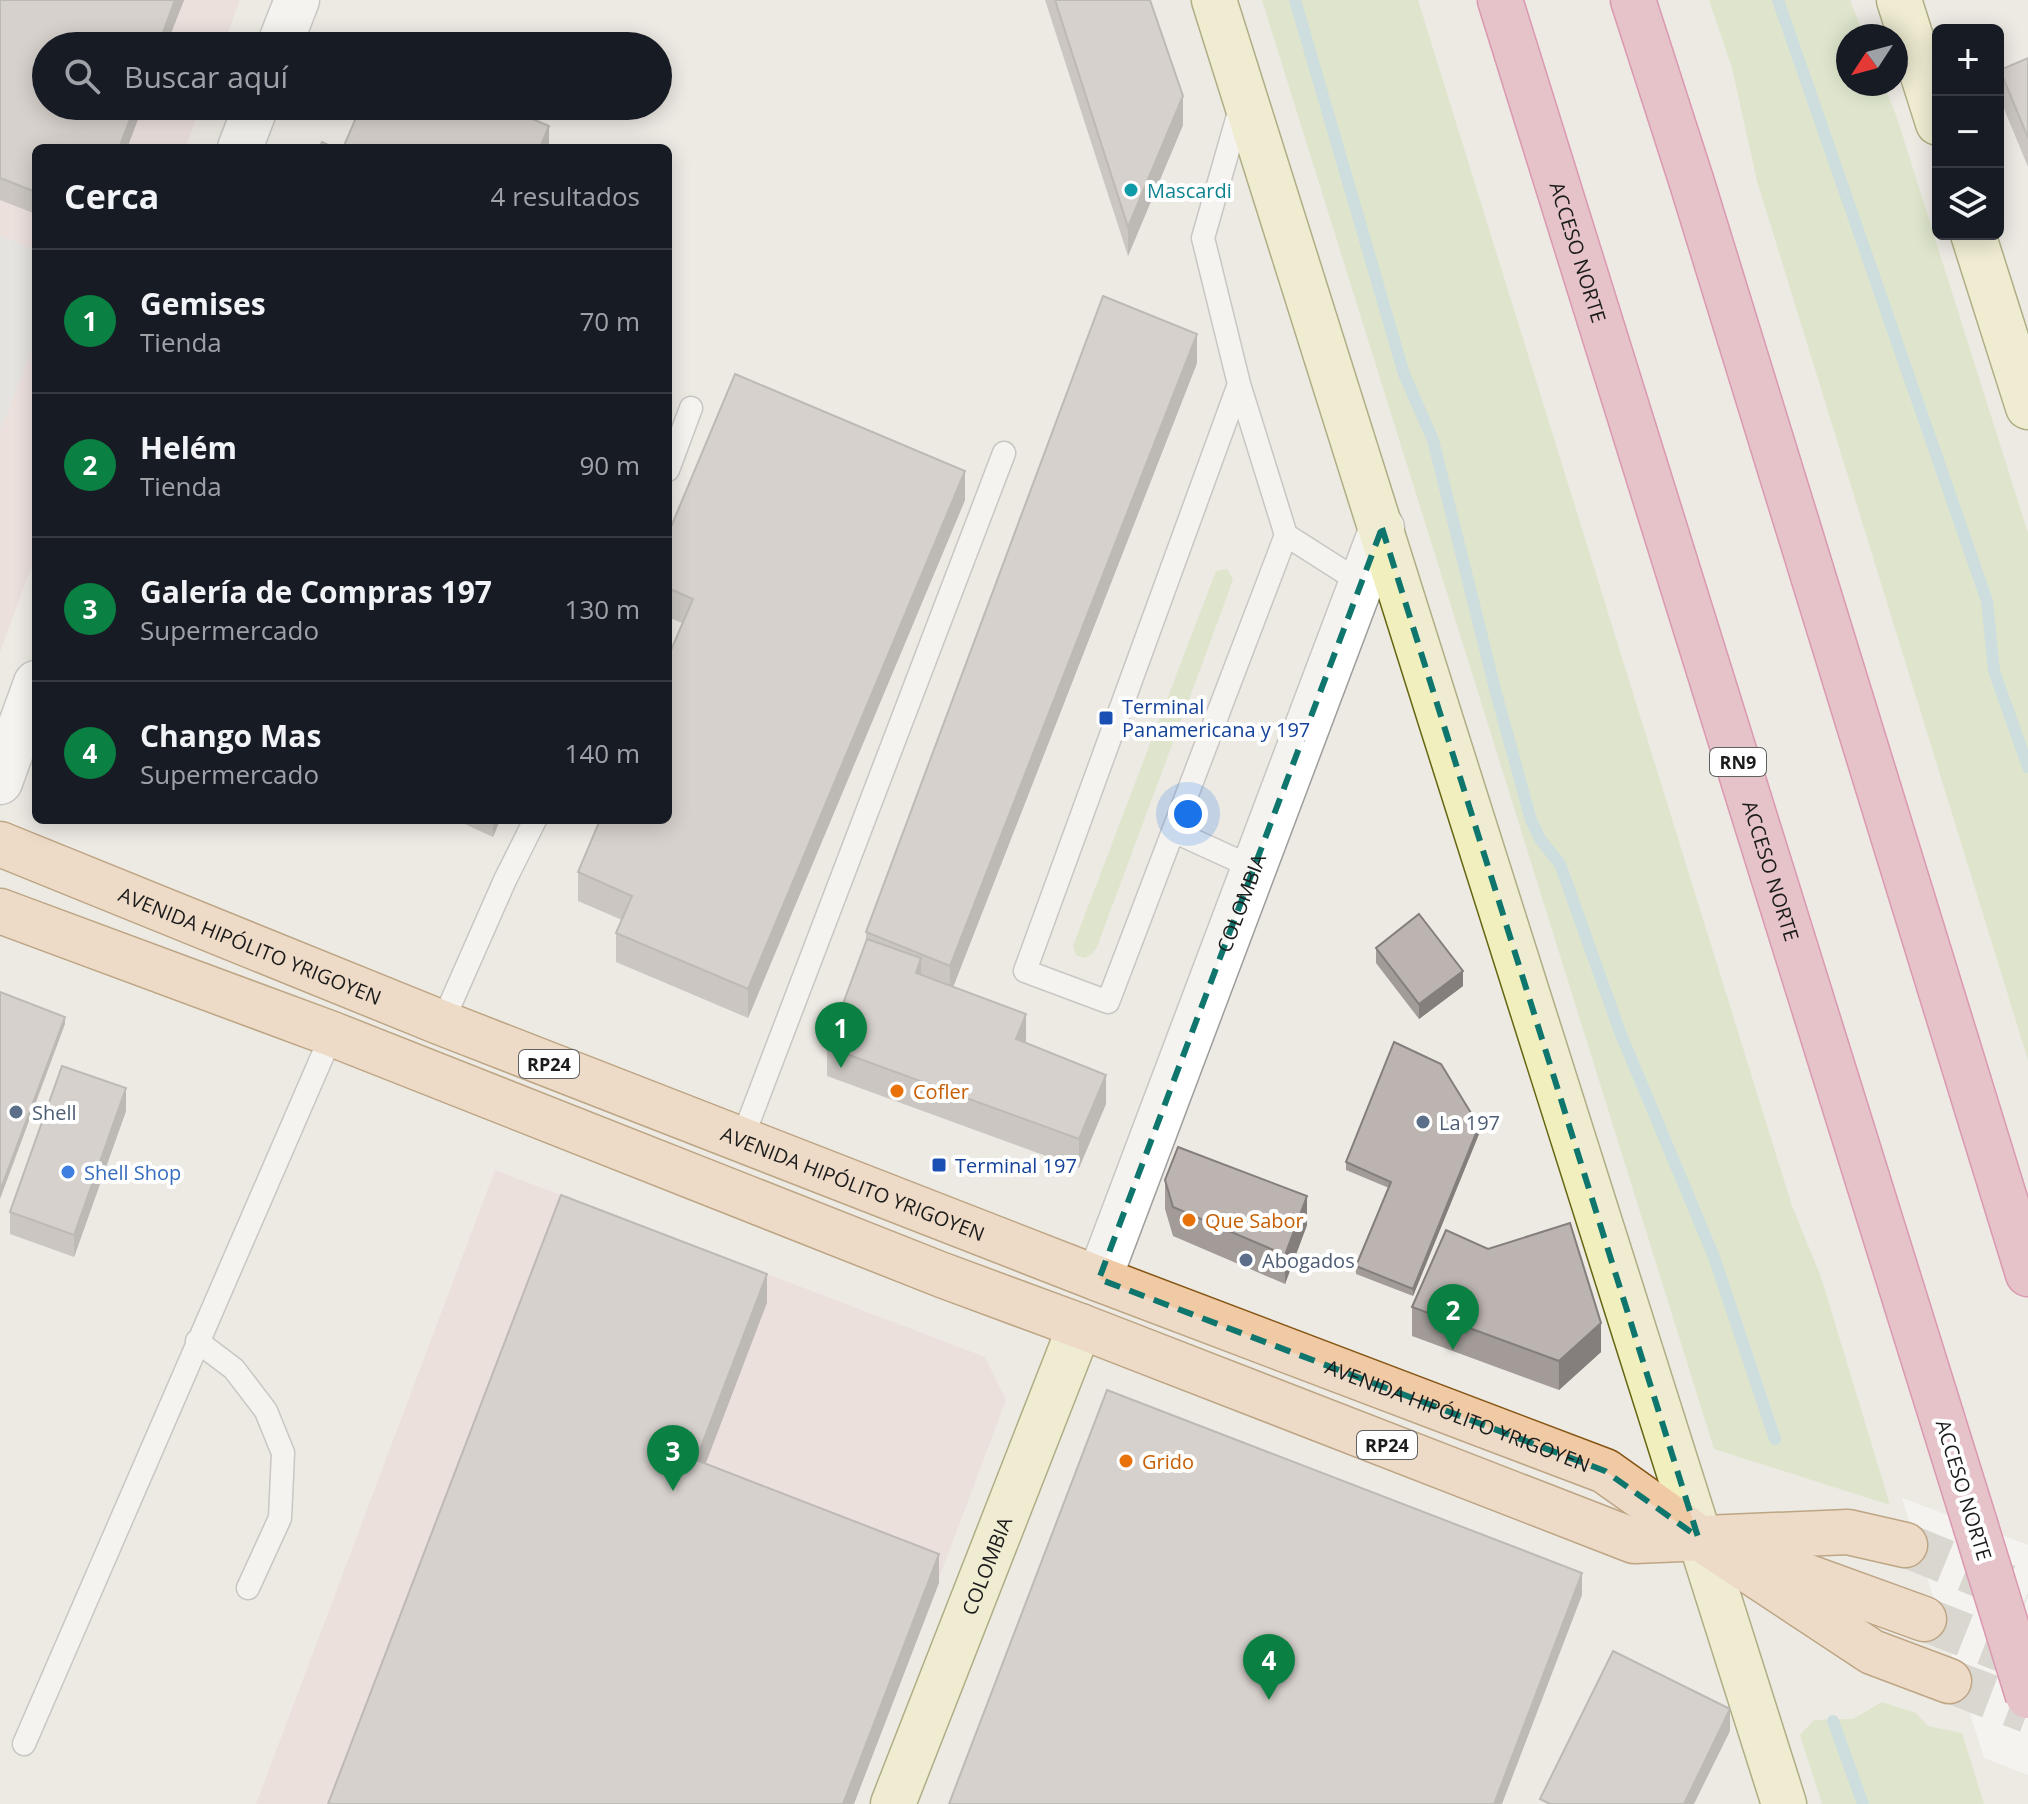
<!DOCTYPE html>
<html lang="es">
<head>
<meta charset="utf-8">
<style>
  :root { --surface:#171b24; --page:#20242c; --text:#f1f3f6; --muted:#9ea1a6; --line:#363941; --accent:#0b8043 }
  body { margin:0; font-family:"Open Sans",sans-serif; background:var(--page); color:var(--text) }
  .controls { position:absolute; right:24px; top:24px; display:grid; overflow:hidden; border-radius:12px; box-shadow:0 4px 20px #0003 }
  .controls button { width:72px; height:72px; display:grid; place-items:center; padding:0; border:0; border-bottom:2px solid var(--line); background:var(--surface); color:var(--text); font:40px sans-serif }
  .compass { position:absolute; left:1836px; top:24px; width:72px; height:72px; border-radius:50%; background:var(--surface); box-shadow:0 4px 20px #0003; rotate:234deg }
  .you { position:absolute; left:1188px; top:814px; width:28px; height:28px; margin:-20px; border:6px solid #fff; border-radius:50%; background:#1a73e8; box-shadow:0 0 0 12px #1a73e833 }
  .badge { display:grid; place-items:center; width:52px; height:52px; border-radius:50%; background:var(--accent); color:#fff; font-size:26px; font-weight:700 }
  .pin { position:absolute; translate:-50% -66px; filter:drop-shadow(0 2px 4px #0008) }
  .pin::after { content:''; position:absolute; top:42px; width:28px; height:24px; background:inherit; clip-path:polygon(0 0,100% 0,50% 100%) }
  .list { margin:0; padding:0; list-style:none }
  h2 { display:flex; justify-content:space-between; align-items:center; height:104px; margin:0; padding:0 32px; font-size:34px }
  h2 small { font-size:26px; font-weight:400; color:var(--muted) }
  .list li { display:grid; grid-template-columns:52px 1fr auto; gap:24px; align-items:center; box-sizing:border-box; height:144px; padding:0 32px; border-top:2px solid var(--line) }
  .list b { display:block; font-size:30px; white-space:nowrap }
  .list p { margin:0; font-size:26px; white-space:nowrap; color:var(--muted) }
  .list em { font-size:26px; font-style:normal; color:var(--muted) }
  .icon { flex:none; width:44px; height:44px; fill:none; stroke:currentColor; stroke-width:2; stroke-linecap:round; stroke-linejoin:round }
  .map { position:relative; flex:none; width:2028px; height:1804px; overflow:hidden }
  .search { position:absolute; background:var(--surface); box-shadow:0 4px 20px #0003; left:32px; top:32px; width:640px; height:88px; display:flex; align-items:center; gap:20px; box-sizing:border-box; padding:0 28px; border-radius:44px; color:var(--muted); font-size:30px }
  .panel { position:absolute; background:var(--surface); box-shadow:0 4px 20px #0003; left:32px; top:144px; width:640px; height:680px; border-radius:12px }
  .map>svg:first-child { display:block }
  .commercial { fill:#ecd4d5 }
  .grass { fill:#cce1af }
  .parking { fill:#dcdcdc }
  .pier { fill:#fff }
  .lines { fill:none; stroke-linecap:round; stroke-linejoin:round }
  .stream { stroke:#a9cfd5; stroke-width:12 }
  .primary-tunnel { stroke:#c3c0bb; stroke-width:44; stroke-dasharray:44 22; stroke-linecap:butt }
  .lane-casing { stroke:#9d9d9d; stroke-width:25 }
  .street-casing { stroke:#9d9d9d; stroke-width:47 }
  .secondary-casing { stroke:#646611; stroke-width:47 }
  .primary-casing { stroke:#845411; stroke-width:47 }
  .highway-casing { stroke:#c33874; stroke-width:47 }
  .lane { stroke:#fff; stroke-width:22 }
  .street { stroke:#fff; stroke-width:44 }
  .secondary { stroke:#f1efbd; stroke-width:44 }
  .primary { stroke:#f0c9a5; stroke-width:44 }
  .highway { stroke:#db94a7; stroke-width:44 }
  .highway-bridge-casing { stroke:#c33874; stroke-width:47; stroke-linecap:butt }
  .highway-bridge { stroke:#db94a7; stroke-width:44 }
  .wall { fill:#a29b98 }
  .shaded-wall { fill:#847e7c }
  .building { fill:#bcb4b1; stroke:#847e7c; stroke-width:2 }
  .marked { fill:none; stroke:#0f766e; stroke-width:6; stroke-dasharray:16 10; stroke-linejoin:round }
  .culture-dot { fill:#0f9aa8; stroke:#fff; stroke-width:3 }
  .transit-dot { fill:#1a4fb4; stroke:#fff; stroke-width:3 }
  .food-dot { fill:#e8710a; stroke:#fff; stroke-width:3 }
  .service-dot { fill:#5c6f8a; stroke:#fff; stroke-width:3 }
  .shop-dot { fill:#3f7fe0; stroke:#fff; stroke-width:3 }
  .labels { text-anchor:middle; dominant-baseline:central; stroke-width:8; stroke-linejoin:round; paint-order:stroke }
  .shield { fill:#fff; stroke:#606060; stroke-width:2 }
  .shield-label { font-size:18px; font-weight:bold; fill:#1c1c1c }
  .culture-label { font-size:20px; fill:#0d838f; stroke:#fff; text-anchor:start }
  .street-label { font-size:20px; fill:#1c1c1c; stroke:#fff }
  .transit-label { font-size:20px; fill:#164399; stroke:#fff; text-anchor:start }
  .food-label { font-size:20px; fill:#c56008; stroke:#fff; text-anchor:start }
  .service-label { font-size:20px; fill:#4e5e75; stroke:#fff; text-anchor:start }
  .shop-label { font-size:20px; fill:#366cbe; stroke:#fff; text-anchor:start }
</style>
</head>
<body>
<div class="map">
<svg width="2028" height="1804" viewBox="0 0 2028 1804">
  <rect width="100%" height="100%" fill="#ede9e3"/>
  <path class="commercial" d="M0 0H240L223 46H46V106H201L185 148H36V554L0 652Z
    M495 1170 985 1357 1006 1400 854 1804H256Z"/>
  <path class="grass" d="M1262 0H1418L1792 1206 1821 1277 1890 1505 1714 1449Z
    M1709 0H1850L1864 36H1848V84H1883L1896 115 2028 533V1060L1757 181 1732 68Z
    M1227 569 1233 579 1228 594 1097 947 1092 954 1084 958 1076 955 1073 946 1216 571Z
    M1882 1702 1916 1713 1928 1726 1962 1733 1984 1804H1822L1800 1735 1814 1720 1853 1719Z"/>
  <path class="parking" d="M0 235 36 250V339L0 432Z"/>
  <path class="pier" d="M1902 1498 2028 1545V1775L1984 1758Z"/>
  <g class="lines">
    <path class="stream" d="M1295 0 1404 374 1433 440 1496 693 1531 820 1540 839 1560 864 1620 1032 1714 1257 1775 1439
      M1778 0 1987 601 1994 671 2028 767
      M1833 1721 1863 1804"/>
    <path class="primary-tunnel" d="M1905 1545 2028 1595
      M1924 1619 2028 1660
      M1949 1681 2028 1711"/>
    <g class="lane-casing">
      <path id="lane" d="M1239 384 1025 971 1108 1002 1286 535 1239 384 1203 238 1241 105
        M668 470 691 408
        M1286 535 1366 586
        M1173 831 1254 868
        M442 1023 505 880 535 820
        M742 1139 1004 453
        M197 1341 234 1369 266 1411 283 1453 280 1518 248 1588
        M24 1744 332 1034"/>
    </g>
    <g class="street-casing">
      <g id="street">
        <path d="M279 46 297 0"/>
        <path d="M240 148 256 106"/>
        <path d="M0 782 36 683"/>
        <path id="s1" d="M1099 1279 1382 528"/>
      </g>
    </g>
    <g class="secondary-casing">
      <g id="secondary">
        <path d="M1214 0C1405 601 1590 1204 1784 1804"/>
        <path d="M1899 0 1938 123"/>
        <path d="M1973 234 2028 407"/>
        <path id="s2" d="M893 1804 1080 1326"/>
      </g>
    </g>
    <g class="primary-casing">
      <g id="primary">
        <path id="s3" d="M0 844 442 1023 1099 1279 1605 1471 1698 1537 1872 1652 1949 1681"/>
        <path d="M0 911 332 1034 942 1275 1080 1326 1634 1541 1848 1532 1905 1545"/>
        <path d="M1764 1561 1924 1619"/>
      </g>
    </g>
    <g class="highway-casing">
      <g id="highway">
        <path id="s4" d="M1500 0 1975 1524"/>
        <path d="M1633 0 1692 183 2028 1274"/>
      </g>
    </g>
    <use href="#lane" class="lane"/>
    <use href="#street" class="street"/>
    <use href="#secondary" class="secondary"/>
    <use href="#primary" class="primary"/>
    <use href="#highway" class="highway"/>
    <g class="highway-bridge-casing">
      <path id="highway-bridge" d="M1975 1524 2028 1696"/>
    </g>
    <use href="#highway-bridge" class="highway-bridge"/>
  </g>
  <path class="wall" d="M0 0H184L166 46H46V106H143L127 148H36V214L0 200Z
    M1045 0H1150L1183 125 1128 256Z
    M2028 58V167L2000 99V70Z
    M1197 363 953 987 1106 1104 1079 1168 827 1076V1047L866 940V932Z
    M965 500 748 1018 616 962V933L622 920 578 901V872L682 623 668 617V534Z
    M456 820H500L493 837Z
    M1376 948 1463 986 1419 1019 1376 963Z
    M126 1111 74 1257 10 1234V1212Z
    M1479 1134 1413 1296 1356 1274V1266L1389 1188 1346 1170V1162Z
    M1165 1180 1307 1225 1285 1284 1173 1236 1165 1209Z
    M1412 1307 1601 1352 1559 1390 1412 1336Z"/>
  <path class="shaded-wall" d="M175 0H184L166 46H158Z
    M1183 96V125L1128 256V227Z
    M135 106H143L127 148H119Z
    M549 126V148H540Z
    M1197 334V363L950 995V966Z
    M965 471V500L748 1018V989Z
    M493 820H500L493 837Z
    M921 958V987L916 973Z
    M1463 971V986L1419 1019V1004Z
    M1026 1014V1043L1016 1068V1039Z
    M65 1017V1024L0 1199V1191Z
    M1106 1075V1104L1079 1168V1139Z
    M126 1088V1111L74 1257V1235Z
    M1479 1126V1134L1413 1296V1289Z
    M1307 1196V1225L1285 1284V1255Z
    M767 1274V1303L696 1489V1460Z
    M1601 1323V1352L1559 1390V1361Z
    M939 1554V1583L854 1804H843Z
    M1582 1573V1595L1502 1804H1494Z
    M1730 1709V1731L1694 1804H1684Z"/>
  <path class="building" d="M0 0H175L158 46H46V106H135L119 148H36V192L0 178Z
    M1055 0H1150L1183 96 1128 227Z
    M2028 58V138L2000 70Z
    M361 106H502L549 126 540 148H343Z
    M322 142 334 148H319Z
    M1103 296 1197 334 950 966 866 932Z
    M735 374 965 471 748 989 616 933 632 896 578 872 600 820H668V657L693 599 668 588V534Z
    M1419 914 1463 971 1419 1004 1376 948Z
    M867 939 921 958 916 973 1026 1014 1016 1039 1106 1075 1079 1139 827 1047Z
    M0 992 65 1017 0 1191Z
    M1394 1042 1441 1064 1479 1126 1413 1289 1356 1266 1391 1182 1346 1162Z
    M62 1066 126 1088 74 1235 10 1212Z
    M1178 1147 1307 1196 1285 1255 1173 1207 1165 1180Z
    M561 1195 767 1274 696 1460 939 1554 843 1804H328Z
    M1570 1223 1601 1323 1559 1361 1412 1307 1446 1230 1488 1249Z
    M1107 1390 1582 1573 1494 1804H949Z
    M1613 1651 1730 1709 1684 1804H1550L1540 1799Z"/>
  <path d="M0 0H2028V1804H0ZM1382 528 1698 1537 1605 1471 1099 1279Z" fill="#ede9e3" fill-opacity=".55" fill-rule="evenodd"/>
  <path class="marked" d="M1382 528 1698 1537 1605 1471 1099 1279Z"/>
  <circle class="culture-dot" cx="1131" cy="190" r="8"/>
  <g class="transit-dot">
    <rect x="1098" y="710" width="16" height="16" rx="4"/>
    <rect x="931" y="1157" width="16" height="16" rx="4"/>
  </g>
  <g class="food-dot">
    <circle cx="897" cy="1091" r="8"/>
    <circle cx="1189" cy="1220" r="8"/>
    <circle cx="1126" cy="1461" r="8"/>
  </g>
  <g class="service-dot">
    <circle cx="16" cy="1112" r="8"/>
    <circle cx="1423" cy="1122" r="8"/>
    <circle cx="1246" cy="1260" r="8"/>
  </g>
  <circle class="shop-dot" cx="68" cy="1172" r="8"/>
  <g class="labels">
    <g class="shield">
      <rect x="1710" y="748" width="56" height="28" rx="6"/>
      <rect x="519" y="1050" width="60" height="28" rx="6"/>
      <rect x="1357" y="1431" width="60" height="28" rx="6"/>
    </g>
    <g class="shield-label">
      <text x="1738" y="762">RN9</text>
      <text x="549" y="1064">RP24</text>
      <text x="1387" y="1445">RP24</text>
    </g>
    <g class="culture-label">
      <text x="1147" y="190">Mascardi</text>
    </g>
    <g class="street-label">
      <text stroke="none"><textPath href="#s4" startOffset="264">ACCESO NORTE</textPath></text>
      <text stroke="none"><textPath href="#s4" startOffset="912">ACCESO NORTE</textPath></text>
      <text stroke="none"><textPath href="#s1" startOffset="402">COLOMBIA</textPath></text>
      <text stroke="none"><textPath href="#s3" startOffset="270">AVENIDA HIPÓLITO YRIGOYEN</textPath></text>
      <text stroke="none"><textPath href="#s3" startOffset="918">AVENIDA HIPÓLITO YRIGOYEN</textPath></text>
      <text stroke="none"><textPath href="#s3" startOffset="1566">AVENIDA HIPÓLITO YRIGOYEN</textPath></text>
      <text transform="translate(1964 1490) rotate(73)">ACCESO NORTE</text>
      <text stroke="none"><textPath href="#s2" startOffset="256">COLOMBIA</textPath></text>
    </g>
    <g class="transit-label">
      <text x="1122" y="706">Terminal<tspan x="1122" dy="23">Panamericana y 197</tspan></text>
      <text x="955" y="1165">Terminal 197</text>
    </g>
    <g class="food-label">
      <text x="913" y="1091">Cofler</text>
      <text x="1205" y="1220">Que Sabor</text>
      <text x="1142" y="1461">Grido</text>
    </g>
    <g class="service-label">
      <text x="32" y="1112">Shell</text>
      <text x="1439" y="1122">La 197</text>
      <text x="1262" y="1260">Abogados</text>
    </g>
    <g class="shop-label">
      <text x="84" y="1172">Shell Shop</text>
    </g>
  </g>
</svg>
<div class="controls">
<button>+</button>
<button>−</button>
<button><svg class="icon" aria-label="layers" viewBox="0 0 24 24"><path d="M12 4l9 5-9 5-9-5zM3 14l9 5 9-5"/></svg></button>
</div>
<svg class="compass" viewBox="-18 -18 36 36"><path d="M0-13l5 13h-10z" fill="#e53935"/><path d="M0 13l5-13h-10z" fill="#9ea1a6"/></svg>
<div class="you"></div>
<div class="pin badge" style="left:841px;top:1068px">1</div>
<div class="pin badge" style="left:1453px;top:1350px">2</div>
<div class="pin badge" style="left:673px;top:1491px">3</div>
<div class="pin badge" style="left:1269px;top:1700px">4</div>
<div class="search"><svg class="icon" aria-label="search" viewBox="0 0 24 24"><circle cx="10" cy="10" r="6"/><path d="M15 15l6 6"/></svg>Buscar aquí</div>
<section class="panel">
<h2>Cerca<small>4 resultados</small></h2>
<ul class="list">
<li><span class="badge">1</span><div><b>Gemises</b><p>Tienda</p></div><em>70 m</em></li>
<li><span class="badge">2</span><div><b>Helém</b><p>Tienda</p></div><em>90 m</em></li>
<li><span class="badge">3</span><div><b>Galería de Compras 197</b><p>Supermercado</p></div><em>130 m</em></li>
<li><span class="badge">4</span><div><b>Chango Mas</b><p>Supermercado</p></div><em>140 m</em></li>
</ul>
</section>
</div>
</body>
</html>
